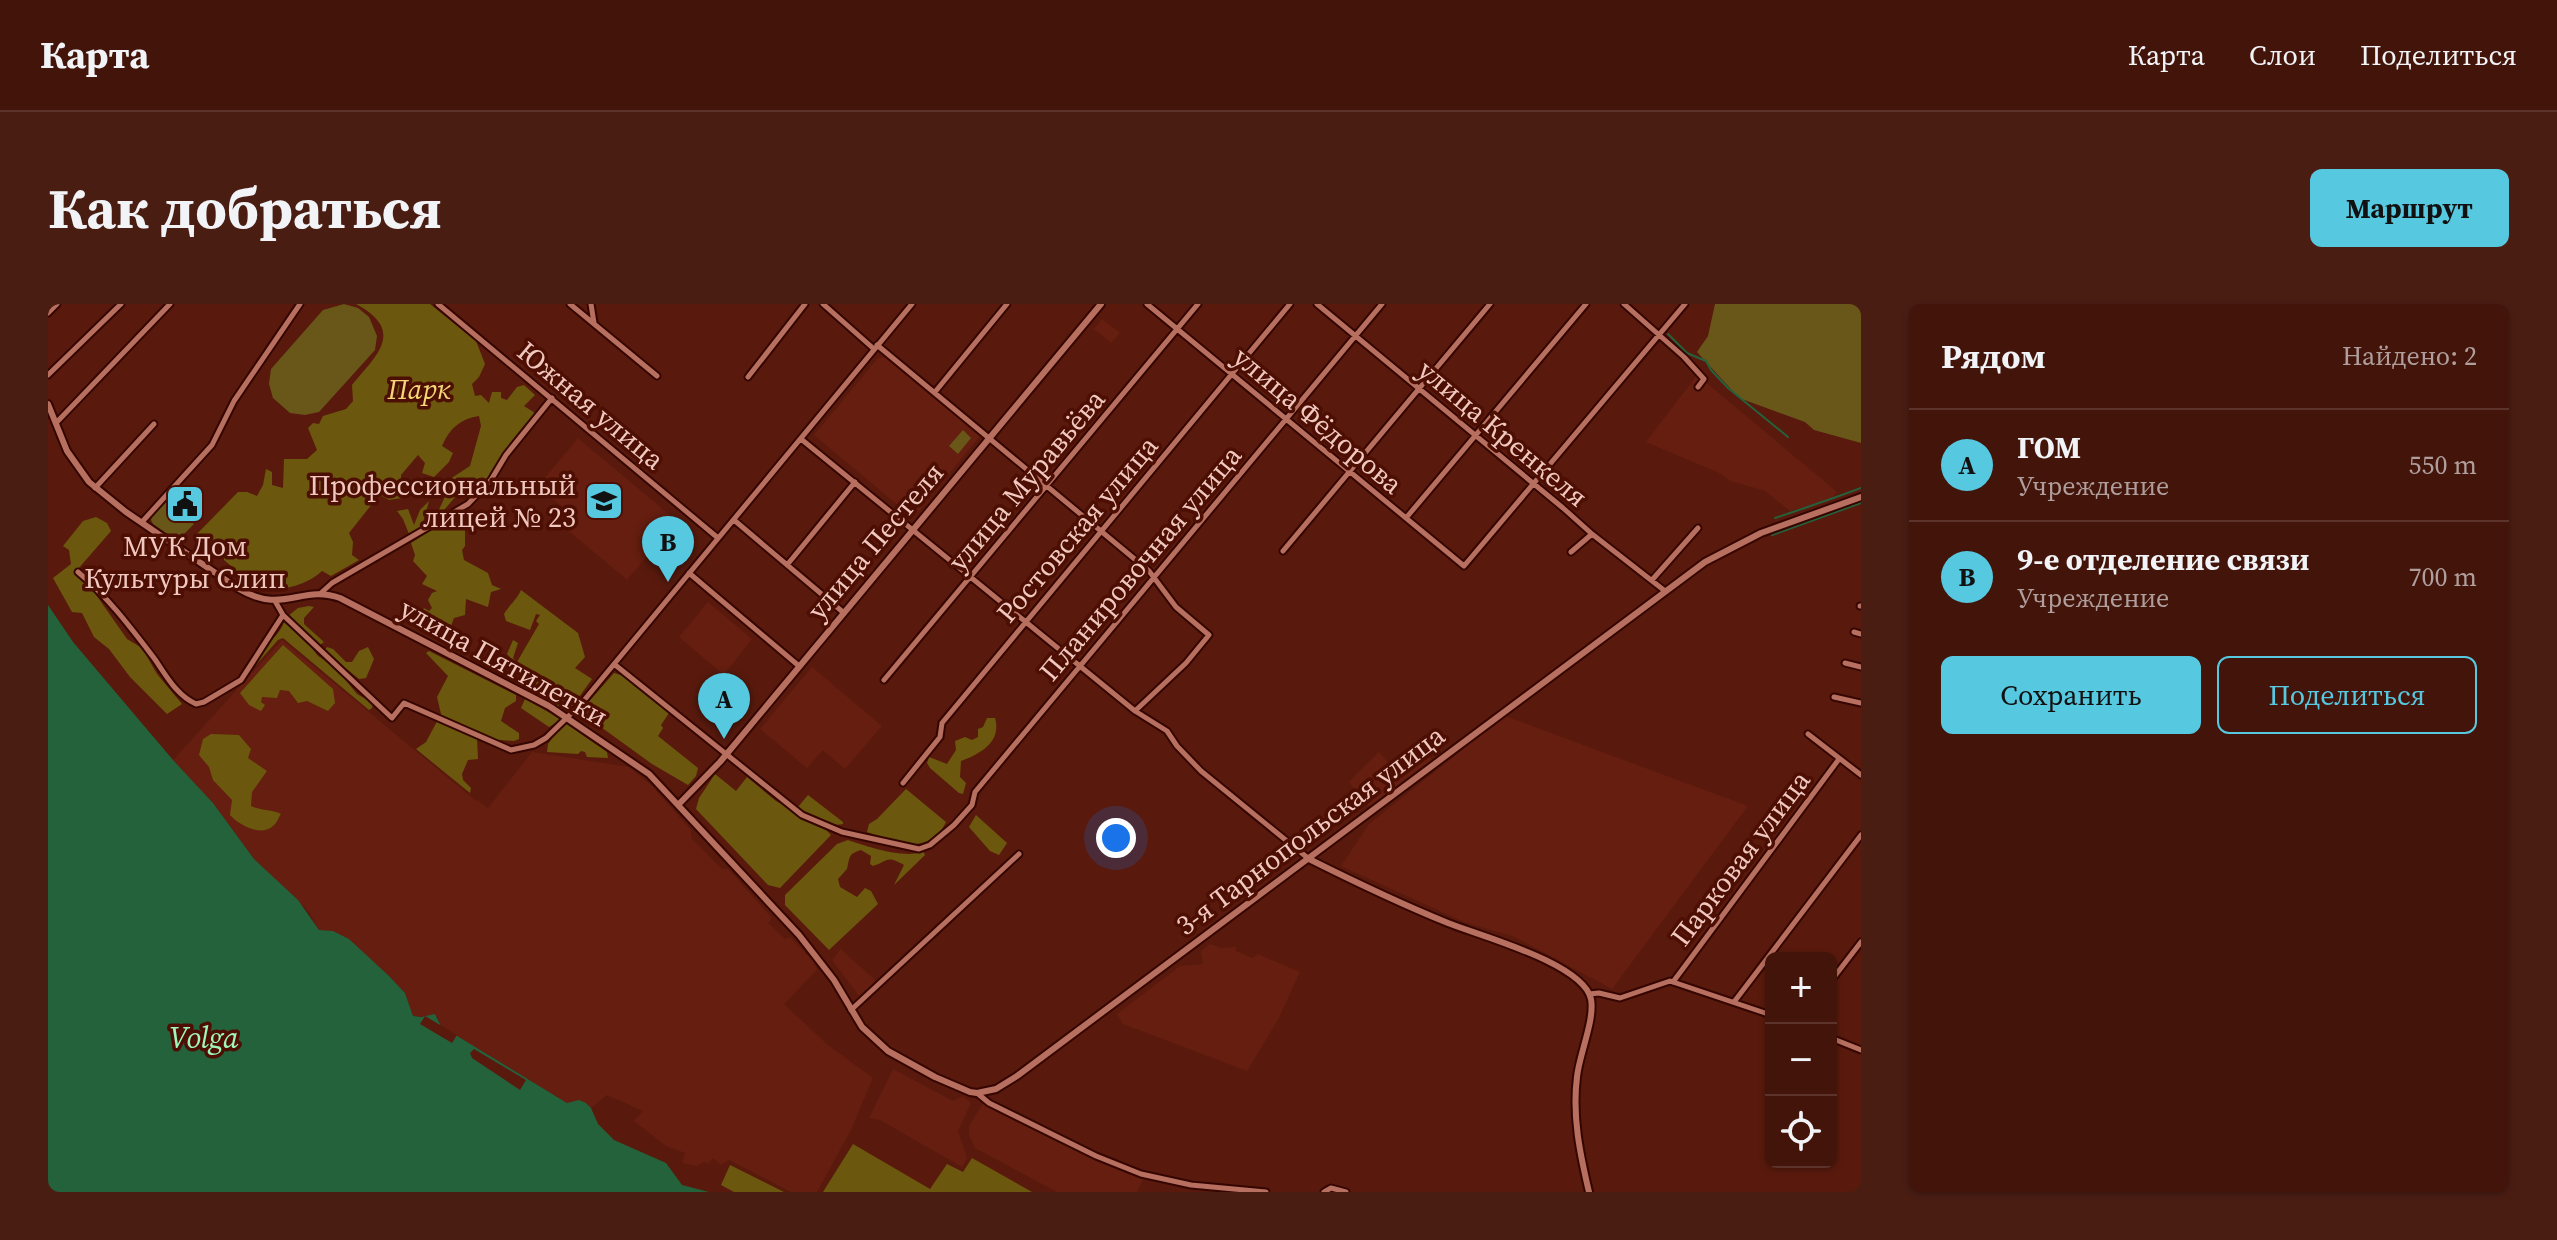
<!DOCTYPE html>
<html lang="ru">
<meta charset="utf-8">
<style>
body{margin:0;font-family:"Source Serif 4",serif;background:#4a1d13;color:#f1f3f6}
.controls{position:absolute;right:24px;bottom:24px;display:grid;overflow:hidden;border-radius:12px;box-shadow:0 2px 6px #0004}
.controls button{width:72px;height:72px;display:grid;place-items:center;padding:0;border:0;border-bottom:2px solid #5b332b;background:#43140a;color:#f1f3f6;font:40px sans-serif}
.you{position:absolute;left:1068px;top:534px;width:28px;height:28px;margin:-20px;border:6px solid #fff;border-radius:50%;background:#1a73e8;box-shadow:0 0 0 12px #1a73e833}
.badge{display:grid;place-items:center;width:52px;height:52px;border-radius:50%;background:#56c9e1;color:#111;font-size:26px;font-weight:700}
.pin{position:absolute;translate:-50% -66px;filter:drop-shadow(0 2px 4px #0008)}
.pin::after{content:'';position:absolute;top:42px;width:28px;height:24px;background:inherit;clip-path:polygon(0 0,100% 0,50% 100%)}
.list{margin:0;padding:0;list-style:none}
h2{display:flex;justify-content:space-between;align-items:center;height:104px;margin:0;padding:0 32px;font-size:34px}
h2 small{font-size:26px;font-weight:400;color:#af9e9c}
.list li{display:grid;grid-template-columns:52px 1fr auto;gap:24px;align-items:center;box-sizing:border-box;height:112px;padding:0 32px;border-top:2px solid #5b332b}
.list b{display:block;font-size:30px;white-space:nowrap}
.list p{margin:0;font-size:26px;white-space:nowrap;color:#af9e9c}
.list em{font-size:26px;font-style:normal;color:#af9e9c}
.actions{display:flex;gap:16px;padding:24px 32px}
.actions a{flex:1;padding:18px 0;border:2px solid #56c9e1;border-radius:12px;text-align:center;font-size:28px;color:#56c9e1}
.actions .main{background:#56c9e1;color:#111}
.icon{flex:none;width:44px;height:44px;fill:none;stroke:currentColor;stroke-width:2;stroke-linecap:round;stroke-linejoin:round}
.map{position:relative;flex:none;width:1813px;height:888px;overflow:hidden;border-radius:12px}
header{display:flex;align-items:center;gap:48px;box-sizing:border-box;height:112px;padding:0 40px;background:#43140a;border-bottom:2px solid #5b332b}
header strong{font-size:38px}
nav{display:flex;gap:44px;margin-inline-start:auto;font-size:28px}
.intro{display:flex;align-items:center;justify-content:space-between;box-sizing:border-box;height:192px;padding:0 48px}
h1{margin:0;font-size:56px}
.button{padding:20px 36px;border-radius:12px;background:#56c9e1;color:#111;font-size:28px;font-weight:700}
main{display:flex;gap:48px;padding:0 48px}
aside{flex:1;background:#43140a;border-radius:12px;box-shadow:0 2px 6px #0004}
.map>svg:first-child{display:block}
.built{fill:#651e0f}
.green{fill:#685718}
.forest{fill:#6b580e}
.water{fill:#24623c}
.pier{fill:#591a0d}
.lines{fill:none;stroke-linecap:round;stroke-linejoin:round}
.stream{stroke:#24623c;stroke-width:2}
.street-casing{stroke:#350601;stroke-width:9}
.secondary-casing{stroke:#350601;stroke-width:10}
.street{stroke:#b76f5f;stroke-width:5}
.secondary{stroke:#b76f5f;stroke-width:6}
.labels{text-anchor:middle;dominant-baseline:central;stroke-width:7;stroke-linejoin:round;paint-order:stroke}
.park-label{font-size:28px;font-style:italic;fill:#f2d677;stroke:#4d0e03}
.street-label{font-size:28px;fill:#f0c8bf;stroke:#4d0e03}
.poi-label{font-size:28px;fill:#f0c8bf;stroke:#4d0e03;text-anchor:end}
.water-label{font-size:30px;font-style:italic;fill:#a0f7bb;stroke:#4d0e03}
</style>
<header>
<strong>Карта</strong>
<nav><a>Карта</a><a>Слои</a><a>Поделиться</a></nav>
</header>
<div class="intro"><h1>Как добраться</h1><a class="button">Маршрут</a></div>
<main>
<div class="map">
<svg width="1813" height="888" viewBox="0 0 1813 888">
<rect width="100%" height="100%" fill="#591a0d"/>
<path class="built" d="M1054 15 1072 29 1063 39 1046 25Z
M836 53 932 132 865 214 766 131 830 54Z
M1649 71 1789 188 1783 195 1742 207 1717 187 1683 177 1669 168 1598 138Z
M530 134 629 217 579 276 516 223 525 212 490 182Z
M660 298 704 335 676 371 631 333Z
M234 336 428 497 429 496 440 504 484 448 581 463 604 482 643 526V534L674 565H680L724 614 720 619 737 635 742 633 766 658 769 666 736 700 780 741 825 774 803 826 769 888H743L681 856 673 861 665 854 660 860 656 858 649 862 634 859 637 849 618 842 586 817 595 807 559 791 543 804 532 796 519 799 393 722 389 712H365L357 689 340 671 301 635 285 627 271 626 261 608 206 555 165 499 125 456Z
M764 363 834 422 797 465 775 446 759 464 712 425Z
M1457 412 1700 502 1564 685 1467 633 1416 618 1293 562 1321 520Z
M1377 446 1384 457 1322 503 1301 478 1331 448 1350 469Z
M1162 640 1173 644 1188 643V647L1204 654 1210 650 1252 668 1231 714 1199 767 1075 720 1069 710 1132 662 1155 660 1153 647Z
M793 645 828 677 811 692 784 656Z
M845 765 905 797 915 792 923 799 910 827 919 854 914 863 832 816 821 814Z
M935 799 1096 874 1089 888H1009L927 844 921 831V822Z"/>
<path class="green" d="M296 0 310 4 321 13 329 32 327 46 271 108 257 111 242 109 225 94 221 80 223 65 275 6Z
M1667 0H1813V139L1766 126 1757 118 1691 94 1649 48 1660 32Z
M915 126 923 134 910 150 901 142Z
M119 194 146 220 129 237 105 220 103 216 105 209Z"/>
<path class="forest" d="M308 0H382L428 37 437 60 431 73 424 80 427 92 433 91 441 99 444 88H453V94L459 96 469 83 476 81 487 91 476 102 487 109 441 175 433 183 414 194 408 192 391 212 389 210 400 186 396 179 422 162 433 122 431 112C413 114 401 125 394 142L405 149 401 158 386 173 374 169 377 159 370 151 353 171 354 194 341 196 334 192 328 195 301 229 305 238 304 251 311 256 283 272 274 267C253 286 220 291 195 274 189 269 183 261 176 256V244L148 239 145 234 190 188H199L209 192 215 181 218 165 224 168V181L235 184 236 155H259L269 146 260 124 265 119 271 120 275 112 298 105 305 97 304 81C329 51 358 27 308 0Z
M381 197 374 222 361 230 355 215 349 207 360 205 366 221 372 206Z
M417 204V242L414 246 416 256 440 269 444 281 453 285 443 288 440 303 418 295 417 311 406 314 399 333 367 324V316L376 304 381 307 384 304 380 296 384 289 389 287 374 280 379 272 365 257 367 251 363 239Z
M48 213 59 219 63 227 30 265 79 335 94 344 109 370 134 400 119 410 82 373 61 345 46 333 34 309 24 308 5 274 23 260 21 246 15 242 35 217Z
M473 286 530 329 537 353 527 364 544 375 523 404 517 408 478 385C476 379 479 372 477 367 474 362 464 357 459 350L465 336 470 339 465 354 469 358 491 320 488 317 492 311 488 310 482 326 458 317 456 310C461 301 468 297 473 286Z
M261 302 266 303 256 314V320L276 338 272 341 240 312 250 304Z
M236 318 257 335 270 352 287 363 309 390 325 399 324 404 321 406 235 334 230 336 207 362C210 342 230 336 236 318Z
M235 341 285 385 287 399 280 407 259 397 250 399 241 387 232 386 229 394 214 393 213 398 217 401 213 407 201 401 192 389Z
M279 343 285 345 298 358H304L311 347 320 343 326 355 318 374 311 375 276 347Z
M381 347 468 391V397L457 404 453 417 471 429V435L466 437 429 434 430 455 420 456 414 470 415 476 423 484 422 489 368 445 378 438 393 410 389 393 400 372 378 349Z
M566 369 579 373 621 409 613 421 615 424 610 432 650 464 648 472 640 481 604 460 546 418 536 407 538 401Z
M477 395 511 414V417L501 423 473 404Z
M939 414H947C954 438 932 450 913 457L912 473 918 479 915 490 911 489 882 464 879 459 881 453 899 460 908 446 907 437 917 433 924 436 930 433V425L935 423Z
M516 418 559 448 560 454 539 453 537 448 533 447 530 450 499 448 500 440Z
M163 430 191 431 203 445 200 454 219 467 204 488 203 502C213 507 223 505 233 510 230 514 229 519 225 522 213 533 191 521 182 511L184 496 165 476 161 463 151 451 155 435Z
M667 470 688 487 699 473 728 497 775 523 783 531 732 584 720 581 648 505 651 494Z
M858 485 898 518C881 553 848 538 819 528L821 520 829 515Z
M760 491 795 518V520C780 524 763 511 750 503Z
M928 511 959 539 951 551 942 547 921 523Z
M800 536C817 542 859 556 875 547L877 551 846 581 856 561C838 551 841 557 825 562L822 560 823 552 813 546C800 550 802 553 799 565L790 575 792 583 809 593 817 584 823 587 830 600 781 646 737 601V591L789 540Z
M805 840 882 885 899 860 915 868 924 854 984 888H775Z
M682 861 736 888H686L673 881Z"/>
<path class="water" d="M0 301 25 338 125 456 165 499 206 555 250 596 271 626 285 627 301 635 340 671 357 689 365 712 373 713 387 710 393 722 519 799 531 796 538 799 543 804 550 820 566 836 618 859 634 881 661 888H0Z"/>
<path class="pier" d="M377 712 409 731 404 739 372 720Z
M426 745 478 776 472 786 424 754 422 749Z"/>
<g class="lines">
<path class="stream" d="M1620 30 1639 49 1658 57 1663 66 1680 84 1740 133
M1727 214C1757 204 1784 195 1813 184
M1724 231 1813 199"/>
<defs>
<path id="street" d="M390 0 670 234
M522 0 609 72
M543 0 546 19
M775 0 826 45
M1099 0 1416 262 1637 0
M1269 0 1515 204 1544 230 1617 287
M1576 0 1636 53 1656 75 1650 83
M0 9 9 0
M829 41 1101 267 1128 303 1161 331 1138 359 1087 407
M0 71 73 0
M700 73 757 0
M887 88 959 0
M8 119 122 0
M753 135 1087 407 1119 427 1129 442 1153 467 1261 555
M47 184 106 120
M1358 214 1538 0
M686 216 796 309
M94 218 164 141 186 97 252 0
M1235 247 1442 0
M1523 248 1544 230
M739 261 807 178
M30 268C59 292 83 324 106 354 118 371 128 391 148 400L156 398 193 376 235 311 227 297
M641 269 751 362
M1604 276 1650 224
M273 289 284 279 420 200 443 176 458 151 504 94
M1812 302H1813
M235 311 344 414 356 399 463 446 486 441 498 434 533 400 864 0
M1806 328 1813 330
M1797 359 1813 363
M566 360 754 511 794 528 871 545 882 541 906 521 924 501 927 488 1334 0
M836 376 1150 0
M1786 393 1813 399
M1760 430 1813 471
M855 479 892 433 894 419 1242 0
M1783 677 1813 638
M1625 678 1791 455
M1541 690 1551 689 1572 694 1622 677 1723 711
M1686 698 1813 531
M803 706 971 550
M1783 734 1813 746
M929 789 941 799 1048 852 1093 870 1143 881 1218 888
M1276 888 1283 884 1298 888"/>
<path id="secondary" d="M0 100 19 147 41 178 78 208 191 285C235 311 254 280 292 294L501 402 601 470 751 631 786 676 814 723 840 747 887 773 922 788 929 789 948 785 969 772 1657 258 1713 229 1813 193
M631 500 672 458 1053 0
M1261 555C1307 578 1353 600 1400 619 1432 632 1535 659 1543 695 1547 716 1531 751 1529 773 1524 812 1532 850 1541 888"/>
</defs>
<use href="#street" class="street-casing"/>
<use href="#secondary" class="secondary-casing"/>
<use href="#street" class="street"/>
<use href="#secondary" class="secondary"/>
</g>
<defs>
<symbol id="university-square" viewBox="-11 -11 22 22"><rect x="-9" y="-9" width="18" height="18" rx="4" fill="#56c9e1" stroke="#4d0e03"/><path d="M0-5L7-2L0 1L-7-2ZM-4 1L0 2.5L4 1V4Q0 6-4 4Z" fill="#111"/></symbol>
<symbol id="civic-square" viewBox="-11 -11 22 22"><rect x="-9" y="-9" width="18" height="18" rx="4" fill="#56c9e1" stroke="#4d0e03"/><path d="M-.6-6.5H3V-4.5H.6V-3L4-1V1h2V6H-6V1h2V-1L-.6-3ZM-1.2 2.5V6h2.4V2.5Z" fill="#111"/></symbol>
</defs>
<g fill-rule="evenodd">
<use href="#university-square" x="534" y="175" width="44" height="44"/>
<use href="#civic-square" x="115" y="178" width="44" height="44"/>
</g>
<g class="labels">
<g class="park-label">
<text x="371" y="85">Парк</text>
</g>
<g class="street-label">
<text transform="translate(543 101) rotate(40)">Южная улица</text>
<text transform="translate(1270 116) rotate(40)">улица Фёдорова</text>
<text transform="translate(1455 129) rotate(40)">улица Кренкеля</text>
<text transform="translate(978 176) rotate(-50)">улица Муравьёва</text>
<text transform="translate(1029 225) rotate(-50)">Ростовская улица</text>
<text transform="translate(827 237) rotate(-50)">улица Пестеля</text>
<text transform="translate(1092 259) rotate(-50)">Планировочная улица</text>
<text transform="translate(456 358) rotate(29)">улица Пятилетки</text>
<text transform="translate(1262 526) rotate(-37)">3-я Тарнопольская улица</text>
<text transform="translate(1692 554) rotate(-53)">Парковая улица</text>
</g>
<g class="poi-label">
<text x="528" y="181">Профессиональный<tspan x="528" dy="32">лицей № 23</tspan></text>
<text x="137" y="242" text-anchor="middle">МУК Дом<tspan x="137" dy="32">Культуры Слип</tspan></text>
</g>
<g class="water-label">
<text x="156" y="733">Volga</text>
</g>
</g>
</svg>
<div class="controls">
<button>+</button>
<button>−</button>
<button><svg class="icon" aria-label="locate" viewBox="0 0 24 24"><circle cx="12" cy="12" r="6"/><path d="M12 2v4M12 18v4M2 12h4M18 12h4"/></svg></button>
</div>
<div class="you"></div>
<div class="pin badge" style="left:676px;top:435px">A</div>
<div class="pin badge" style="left:620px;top:278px">B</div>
</div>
<aside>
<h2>Рядом<small>Найдено: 2</small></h2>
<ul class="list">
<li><span class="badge">A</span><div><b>ГОМ</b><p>Учреждение</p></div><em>550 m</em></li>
<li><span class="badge">B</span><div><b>9-е отделение связи</b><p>Учреждение</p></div><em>700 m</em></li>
</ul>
<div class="actions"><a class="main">Сохранить</a><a>Поделиться</a></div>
</aside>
</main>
